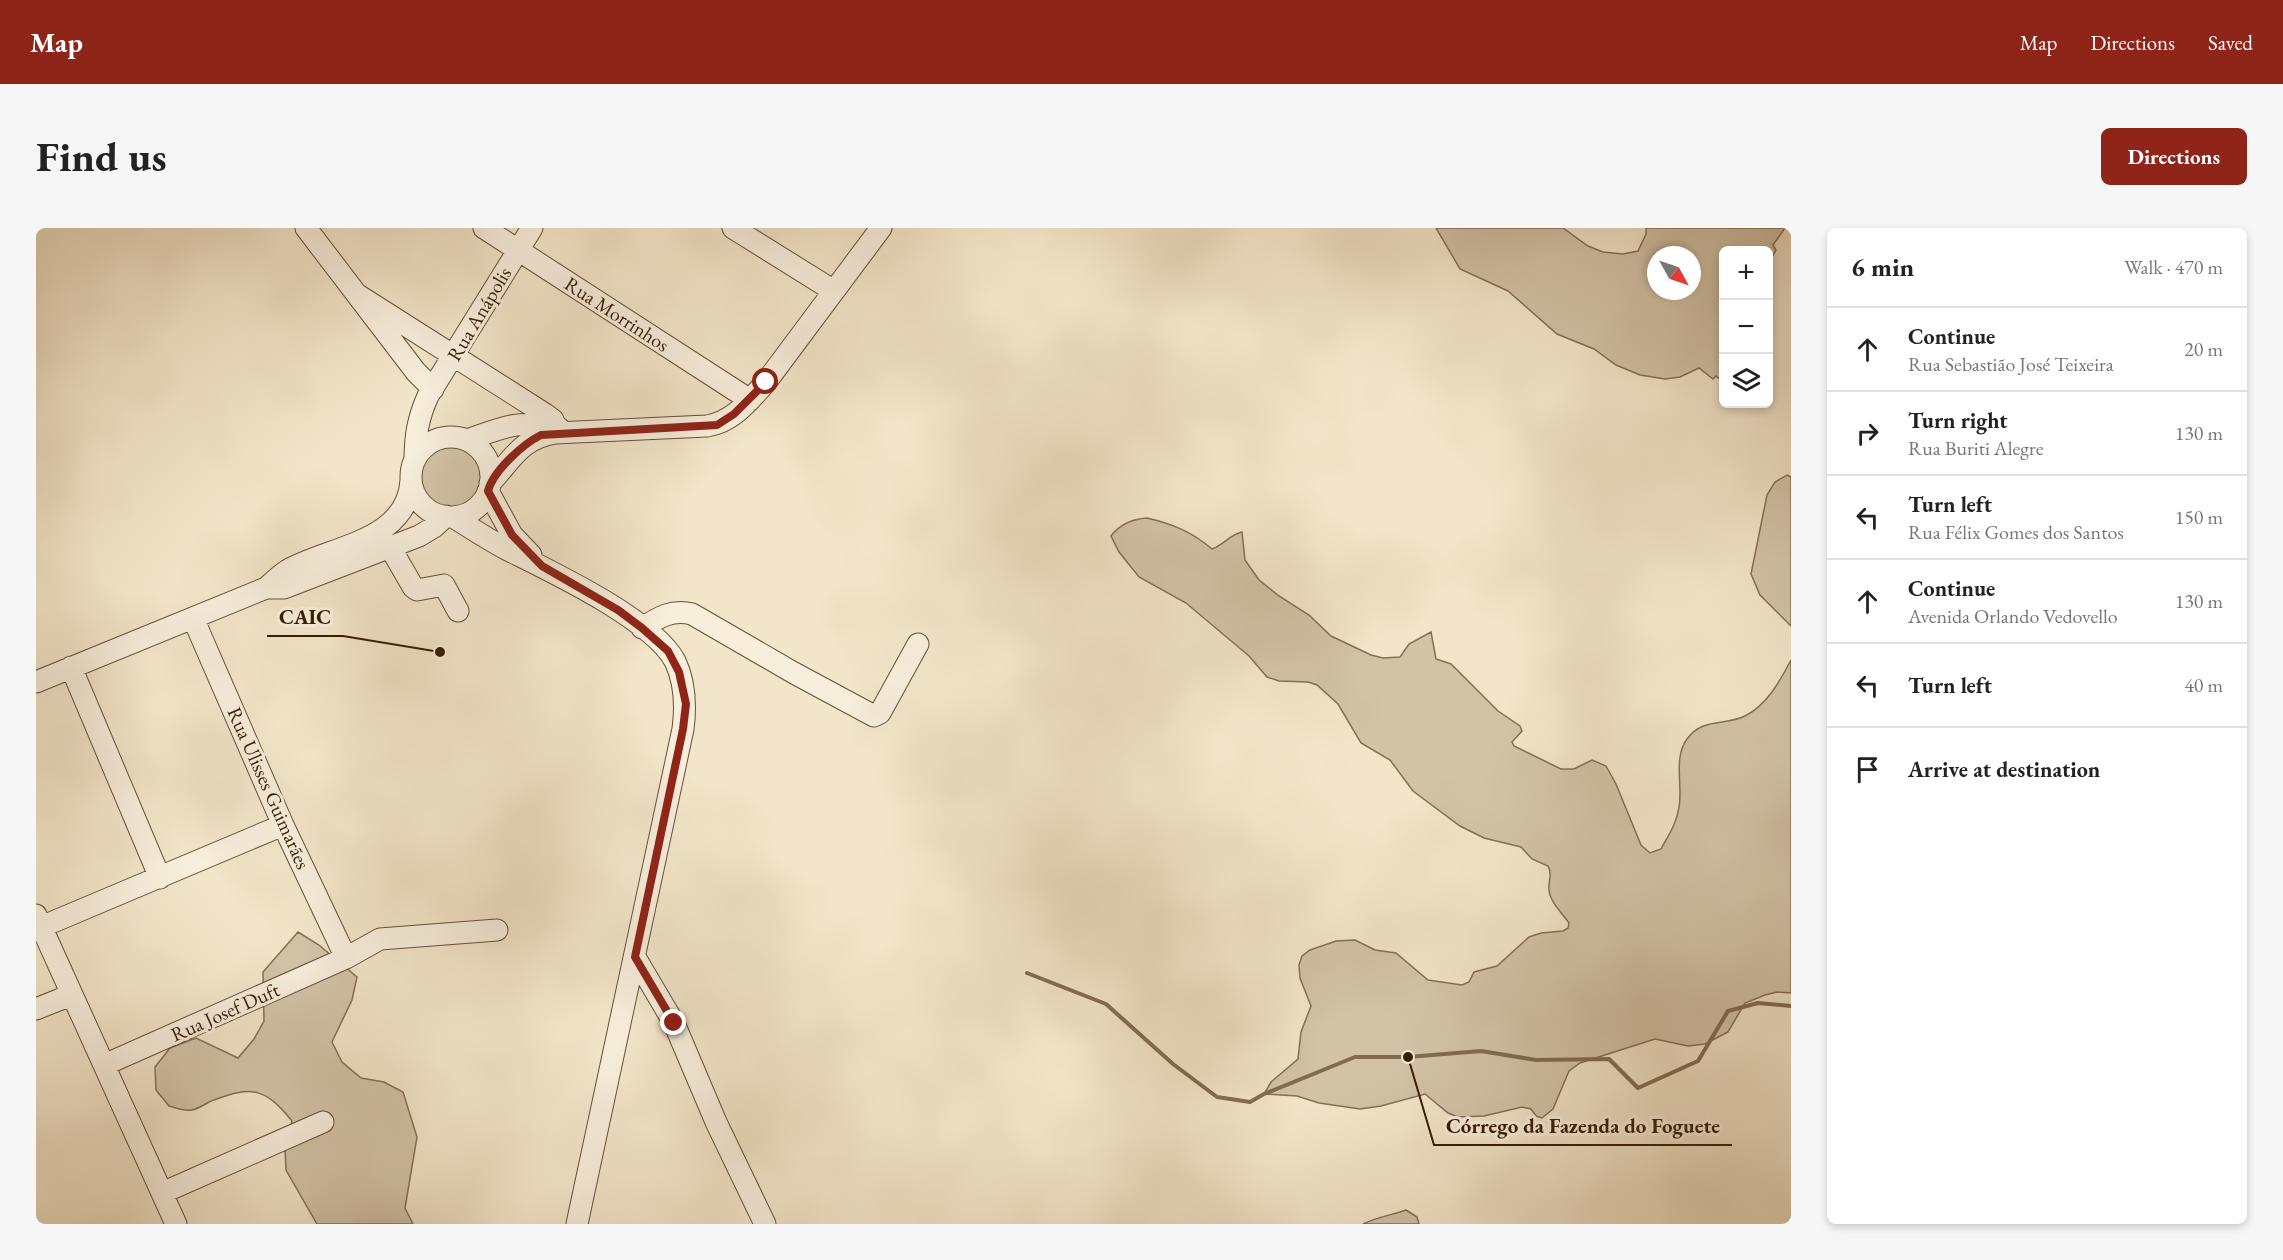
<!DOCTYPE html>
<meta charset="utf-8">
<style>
body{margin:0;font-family:"EB Garamond",serif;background:#f6f6f6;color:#222}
.controls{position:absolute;right:18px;top:18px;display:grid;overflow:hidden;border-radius:9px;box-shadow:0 3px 9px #0003}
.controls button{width:54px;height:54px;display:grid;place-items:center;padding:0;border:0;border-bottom:2px solid #e0e0e0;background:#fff;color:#222;font:30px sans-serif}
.compass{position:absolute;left:1611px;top:18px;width:54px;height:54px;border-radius:50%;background:#fff;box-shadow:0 3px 9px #0003;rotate:130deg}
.stop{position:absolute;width:18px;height:18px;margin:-14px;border:4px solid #8f2418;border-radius:50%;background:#fff}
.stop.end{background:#8f2418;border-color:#fff;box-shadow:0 2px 6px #0008}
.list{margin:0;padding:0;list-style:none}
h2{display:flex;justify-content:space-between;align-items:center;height:78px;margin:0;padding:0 24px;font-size:26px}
h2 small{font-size:20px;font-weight:400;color:#767676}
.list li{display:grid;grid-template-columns:39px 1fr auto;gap:18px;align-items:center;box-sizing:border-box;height:84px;padding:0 24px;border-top:2px solid #e0e0e0}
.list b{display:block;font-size:22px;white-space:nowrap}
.list p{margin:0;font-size:20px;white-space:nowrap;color:#767676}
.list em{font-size:20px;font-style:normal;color:#767676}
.icon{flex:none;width:33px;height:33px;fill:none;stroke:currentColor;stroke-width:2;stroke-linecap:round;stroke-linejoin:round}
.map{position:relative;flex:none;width:1755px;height:996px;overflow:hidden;border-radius:9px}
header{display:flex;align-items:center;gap:36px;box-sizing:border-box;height:84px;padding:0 30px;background:#8f2418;color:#fff}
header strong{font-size:28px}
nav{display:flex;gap:33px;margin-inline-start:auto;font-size:21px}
.intro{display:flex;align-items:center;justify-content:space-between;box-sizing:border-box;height:144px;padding:0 36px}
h1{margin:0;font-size:42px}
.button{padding:15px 27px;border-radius:9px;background:#8f2418;color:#fff;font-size:21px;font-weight:700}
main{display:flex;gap:36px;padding:0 36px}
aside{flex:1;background:#fff;border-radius:9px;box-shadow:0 3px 9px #0003}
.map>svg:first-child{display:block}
.green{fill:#d2c3a7;stroke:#847054;stroke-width:1.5;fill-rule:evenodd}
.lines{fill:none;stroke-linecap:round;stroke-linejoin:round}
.stream{stroke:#816c51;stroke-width:4}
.minor-casing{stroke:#664f34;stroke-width:23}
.minor{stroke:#f7eedc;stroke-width:21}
.route{stroke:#8f2418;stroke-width:8}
.labels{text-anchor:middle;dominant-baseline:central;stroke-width:6;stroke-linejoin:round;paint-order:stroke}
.street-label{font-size:20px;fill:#371d02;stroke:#f7eedc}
.leader{fill:none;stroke:#371d02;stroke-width:2}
.callout-dot{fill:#371d02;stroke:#f7eedc;stroke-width:2}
.callout-label{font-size:21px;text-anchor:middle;font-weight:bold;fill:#371d02;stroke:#f7eedc;stroke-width:6;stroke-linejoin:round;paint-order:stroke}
</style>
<header>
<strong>Map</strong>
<nav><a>Map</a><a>Directions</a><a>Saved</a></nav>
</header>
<div class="intro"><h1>Find us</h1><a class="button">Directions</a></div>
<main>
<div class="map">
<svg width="1755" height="996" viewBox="0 0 1755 996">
<rect width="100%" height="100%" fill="#f2e5c9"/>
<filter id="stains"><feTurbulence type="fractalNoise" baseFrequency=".00333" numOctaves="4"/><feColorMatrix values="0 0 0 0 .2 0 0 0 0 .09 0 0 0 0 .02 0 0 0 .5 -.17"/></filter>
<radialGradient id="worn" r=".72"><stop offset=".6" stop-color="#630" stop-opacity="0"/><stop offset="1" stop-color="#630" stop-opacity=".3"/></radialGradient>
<path class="green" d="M1400 0H1527L1552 18 1567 24 1587 26 1602 23 1610 6V0H1749L1737 17 1740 22 1733 34 1732 22H1688L1687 154 1680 148 1677 151 1663 140 1644 149 1629 151 1604 147 1580 137 1558 121 1521 106 1472 63 1424 41ZM1620 27H1656V63H1620Z
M381 249a34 34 0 1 1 68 0a34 34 0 1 1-68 0Z
M1751 247 1755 249V398L1724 367 1715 346 1731 267 1739 254Z
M1111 290C1137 296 1156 304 1176 321 1187 317 1195 306 1206 304L1209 332 1223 352 1243 368 1273 387 1295 408 1335 427 1347 430 1364 429 1373 416 1395 404 1400 431 1415 436 1462 483 1484 498 1486 503 1476 514 1478 518 1525 541H1538L1556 532 1570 538 1580 556 1605 617 1614 625 1625 621C1632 608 1641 595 1643 579 1647 558 1637 530 1651 511 1667 489 1689 498 1709 488 1731 477 1744 453 1755 432V765L1741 764 1729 767 1709 775 1692 804 1669 816 1652 818 1619 811 1544 835 1533 843 1517 881 1506 890 1500 888 1495 881 1486 879 1448 888 1422 889 1412 885 1389 866 1345 878 1324 881 1283 875 1261 868 1228 866 1235 854 1262 831 1265 804 1275 778 1264 750 1263 737 1266 728 1274 722 1300 713 1319 712 1339 722 1360 725 1392 752 1426 757 1433 754 1438 744 1461 738 1493 709 1505 705 1527 703 1532 700 1533 695C1526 685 1514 674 1513 662 1512 653 1517 646 1512 638L1496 631 1485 619 1448 610 1424 598 1377 563 1354 532 1325 515 1302 476 1281 457 1272 454 1243 453 1231 449 1213 428 1150 375 1103 349 1083 324 1075 308C1084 296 1096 291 1111 290Z
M262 704 283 717 321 749 316 772 296 814 306 834 325 850 348 854 367 864 381 909 369 980 377 996H281L250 942 249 919 256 893C230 861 217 857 178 872 171 874 163 881 156 882 150 883 139 880 133 878L120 862 119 839 134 820 160 810 202 830 218 811 228 793 227 744Z
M1370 982 1381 989 1383 996H1327C1341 989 1356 987 1370 982Z"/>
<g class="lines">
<path class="stream" d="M991 745 1070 776 1137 836 1181 869 1214 874 1228 866 1319 829H1372L1445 823 1500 832 1573 831 1602 860 1662 833 1692 783 1722 775 1755 778"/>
<defs>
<path id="minor" d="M270 0 380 144 397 161
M448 0 714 172
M697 0 798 63
M322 67 509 186 517 192 520 199 519 205
M375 249a40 40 0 1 1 80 0a40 40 0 1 1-80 0Z
M431 212C471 198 480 192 523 200
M379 232C379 208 382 190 392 168L496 0
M454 255C476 232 484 211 519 205L671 198C697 194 713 173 730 154L845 0
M452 263 476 307 495 327
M417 289C435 300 453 312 472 322 516 344 616 391 639 433 649 454 650 478 647 501L541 996
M354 319 377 359 381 362 408 357 422 383
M230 360H248L383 308 398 299 410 288
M157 390 247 597 310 730
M606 400C623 389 636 381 656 386L758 445 838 488 844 485 882 416
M35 439 124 650
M0 454 230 360C237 354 244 347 252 342 294 318 372 314 375 252
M0 687 140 996
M5 699 247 597
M599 729 638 795 680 894 729 996
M0 781 35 767
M68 837 310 730 344 711 461 702
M126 965 287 894"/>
</defs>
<use href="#minor" class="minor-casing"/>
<use href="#minor" class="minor"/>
</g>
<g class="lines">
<path class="route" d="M638 795 599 729 647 501 650 476 643 444 632 423 606 400 582 382 506 338 476 307 452 263C457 243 487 216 505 207L681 197 698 186 730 154"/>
</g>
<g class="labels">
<g class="street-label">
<text transform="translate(443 86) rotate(-59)">Rua Anápolis</text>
<text transform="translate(581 86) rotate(33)">Rua Morrinhos</text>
<text transform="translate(233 560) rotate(66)">Rua Ulisses Guimarães</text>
<text transform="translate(189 784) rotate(-24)">Rua Josef Duft</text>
</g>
</g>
<path class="leader" d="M404 424L307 408H231M1372 829L1398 917H1696"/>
<g class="callout-dot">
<circle cx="404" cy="424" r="6"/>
<circle cx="1372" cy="829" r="6"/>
</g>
<g class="callout-label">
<text x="269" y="396">CAIC</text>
<text x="1547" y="905">Córrego da Fazenda do Foguete</text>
</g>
<rect width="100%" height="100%" filter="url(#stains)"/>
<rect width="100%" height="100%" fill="url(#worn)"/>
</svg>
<div class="controls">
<button>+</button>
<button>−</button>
<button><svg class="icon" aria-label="layers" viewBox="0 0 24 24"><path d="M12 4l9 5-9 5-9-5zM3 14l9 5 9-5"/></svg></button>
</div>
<svg class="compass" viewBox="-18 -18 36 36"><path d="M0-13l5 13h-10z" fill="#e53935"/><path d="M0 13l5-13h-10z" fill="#767676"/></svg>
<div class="stop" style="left:730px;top:154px"></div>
<div class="stop end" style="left:638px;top:795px"></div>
</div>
<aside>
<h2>6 min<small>Walk · 470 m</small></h2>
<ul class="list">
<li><svg class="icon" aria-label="ahead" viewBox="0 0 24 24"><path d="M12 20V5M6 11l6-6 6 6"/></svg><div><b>Continue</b><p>Rua Sebastião José Teixeira</p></div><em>20 m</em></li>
<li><svg class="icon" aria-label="right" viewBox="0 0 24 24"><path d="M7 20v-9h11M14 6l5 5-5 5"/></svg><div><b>Turn right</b><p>Rua Buriti Alegre</p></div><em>130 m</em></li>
<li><svg class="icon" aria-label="left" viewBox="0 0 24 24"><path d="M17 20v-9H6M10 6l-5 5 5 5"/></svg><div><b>Turn left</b><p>Rua Félix Gomes dos Santos</p></div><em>150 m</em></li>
<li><svg class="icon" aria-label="ahead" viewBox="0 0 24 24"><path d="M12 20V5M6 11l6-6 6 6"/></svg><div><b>Continue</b><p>Avenida Orlando Vedovello</p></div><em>130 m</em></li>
<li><svg class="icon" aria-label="left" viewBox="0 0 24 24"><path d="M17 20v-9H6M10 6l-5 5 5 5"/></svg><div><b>Turn left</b></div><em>40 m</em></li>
<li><svg class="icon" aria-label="arrive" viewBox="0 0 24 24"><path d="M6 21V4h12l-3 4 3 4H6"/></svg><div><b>Arrive at destination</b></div></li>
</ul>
</aside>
</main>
